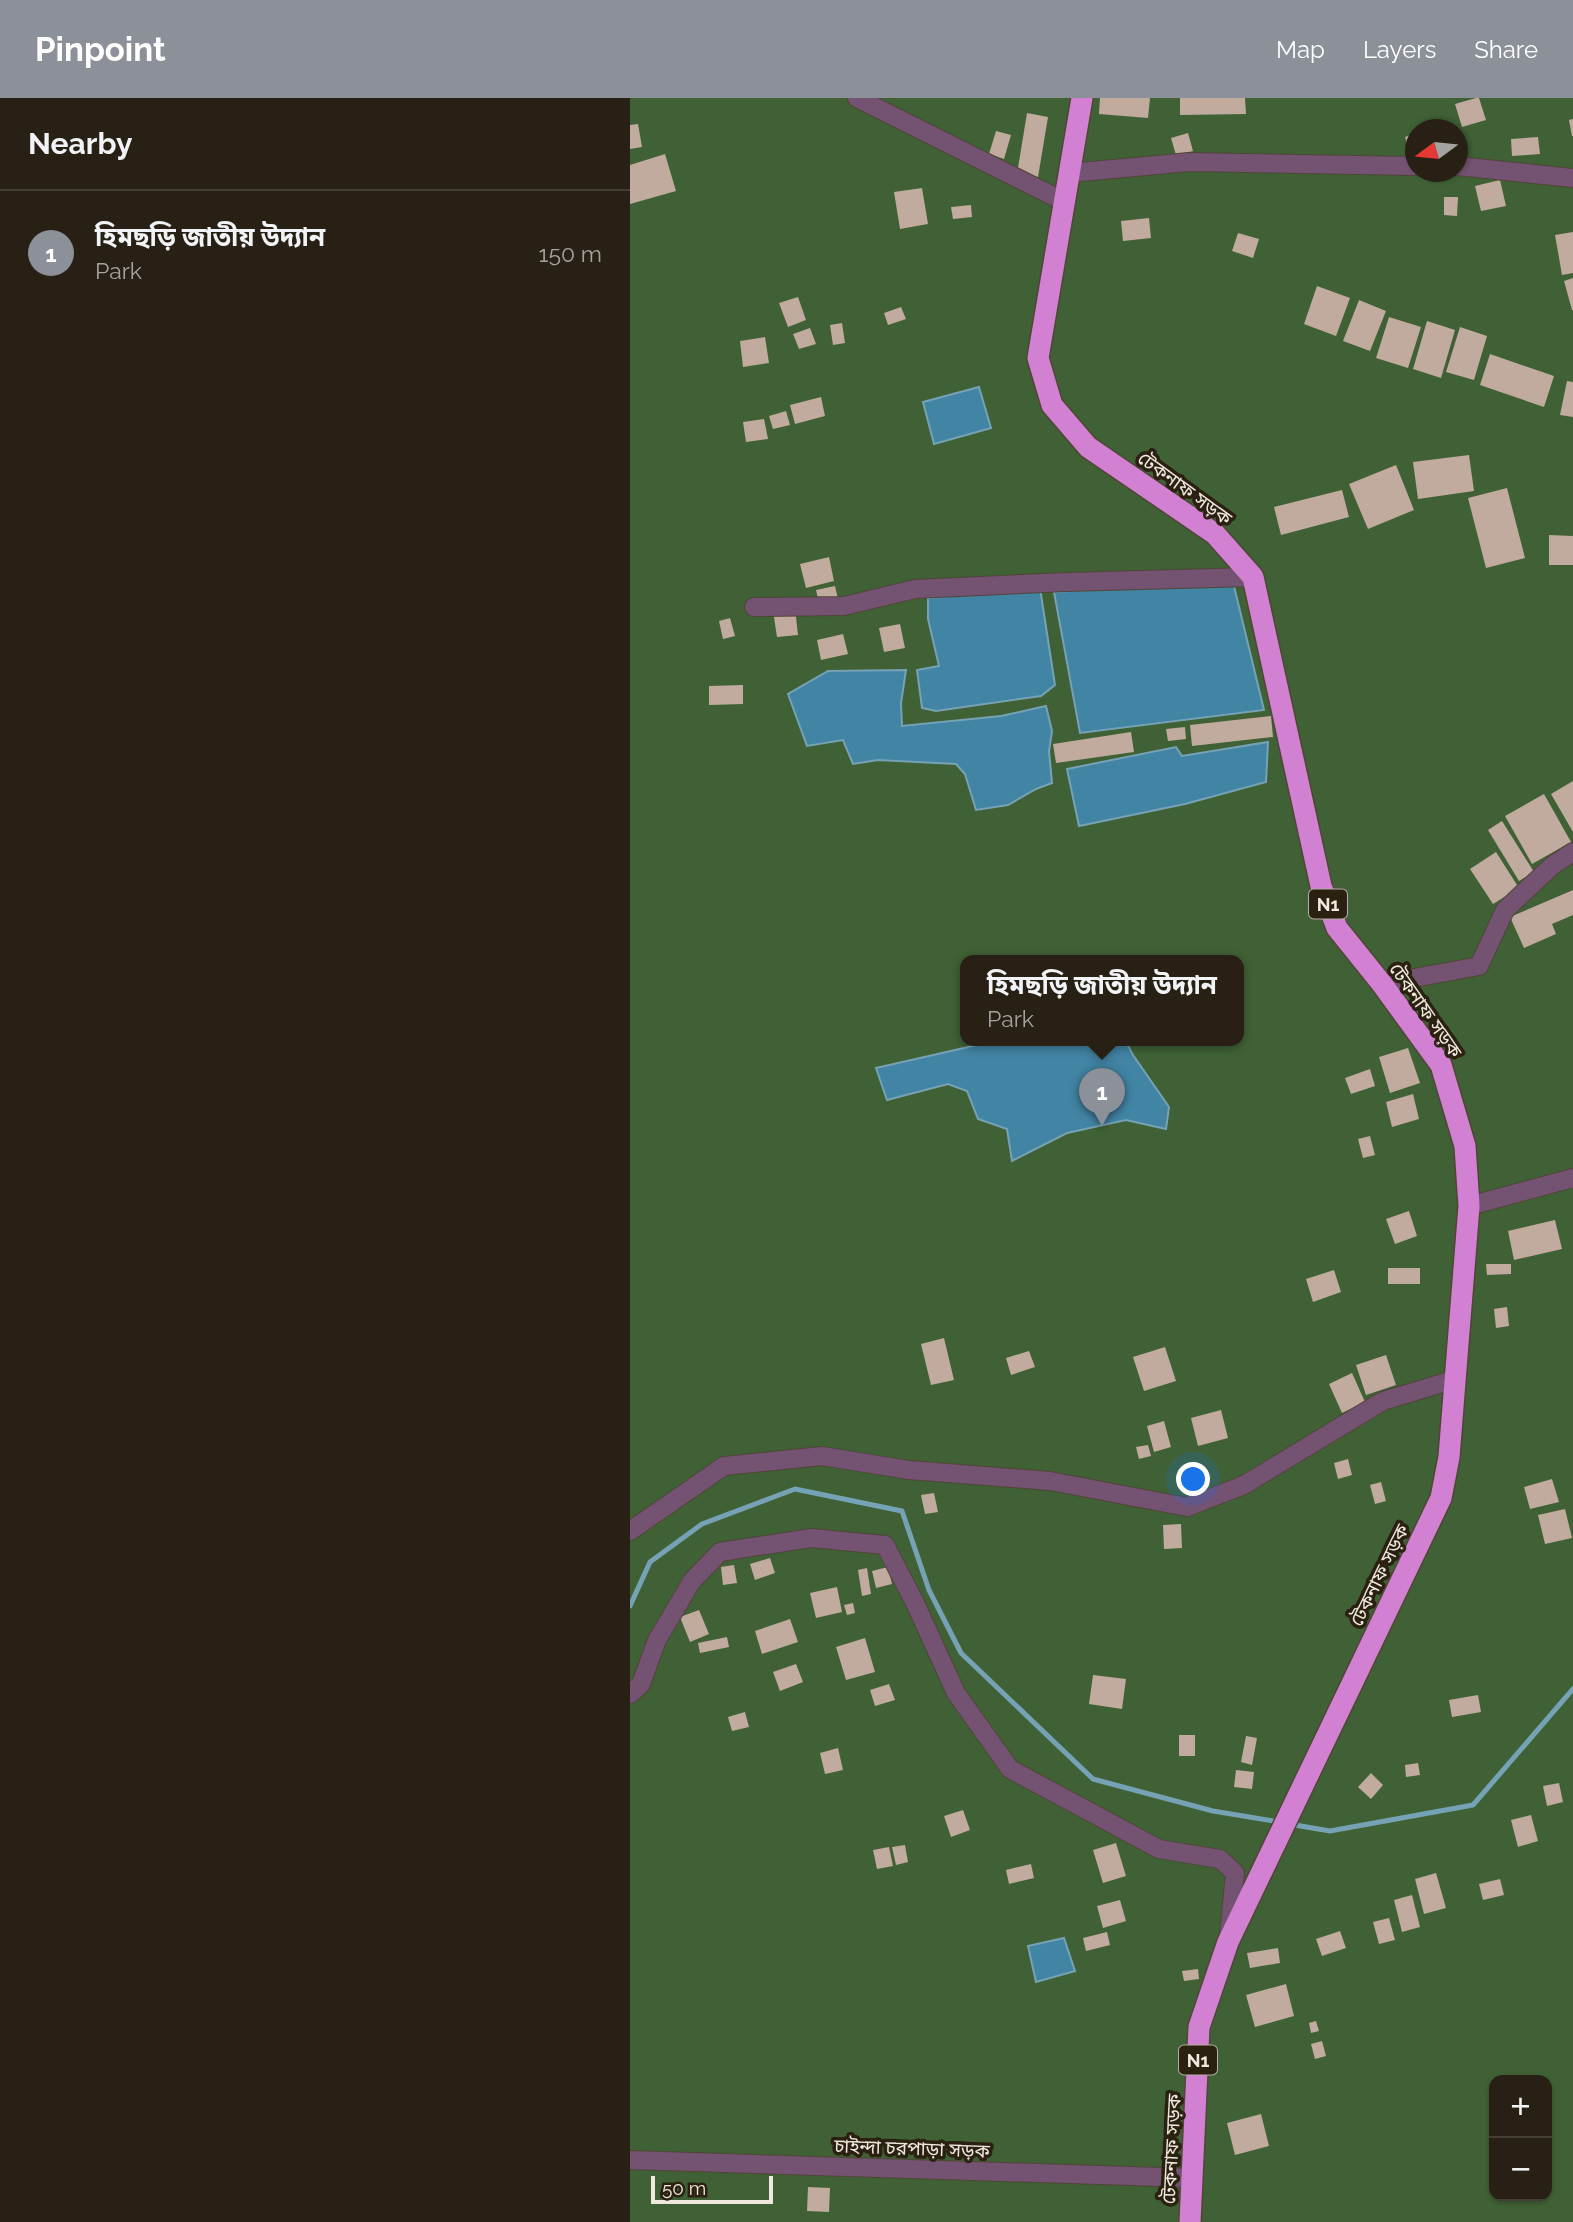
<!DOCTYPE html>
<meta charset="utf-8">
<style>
body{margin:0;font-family:Raleway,"Noto Sans Bengali",sans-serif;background:#342d22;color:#f1f3f6}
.controls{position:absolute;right:21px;bottom:21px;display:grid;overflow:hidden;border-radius:14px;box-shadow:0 2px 5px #0004}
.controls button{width:63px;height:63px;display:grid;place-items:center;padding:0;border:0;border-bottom:2px solid #443e34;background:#282014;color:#f1f3f6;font:35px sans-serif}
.compass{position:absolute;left:775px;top:21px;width:63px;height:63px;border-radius:50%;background:#282014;box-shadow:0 2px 5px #0004;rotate:255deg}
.scale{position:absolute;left:21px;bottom:18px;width:122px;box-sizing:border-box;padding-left:7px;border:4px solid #f0e9df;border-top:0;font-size:19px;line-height:24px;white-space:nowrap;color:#f0e9df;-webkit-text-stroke:5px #2b2111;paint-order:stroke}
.you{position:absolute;left:564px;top:1382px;width:24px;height:24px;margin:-18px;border:5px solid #fff;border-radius:50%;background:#1a73e8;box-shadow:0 0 0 10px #1a73e833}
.badge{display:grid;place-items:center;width:46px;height:46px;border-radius:50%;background:#8c9099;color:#fff;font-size:23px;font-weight:700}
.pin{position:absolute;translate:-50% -58px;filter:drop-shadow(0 2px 4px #0008)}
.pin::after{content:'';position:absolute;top:37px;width:24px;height:21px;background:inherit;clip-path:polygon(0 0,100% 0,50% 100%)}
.popup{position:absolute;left:330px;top:857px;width:284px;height:91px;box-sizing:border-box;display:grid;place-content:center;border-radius:14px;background:#282014;filter:drop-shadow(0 2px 5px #0005);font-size:23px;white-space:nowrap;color:#a5a3a0}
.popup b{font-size:26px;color:#f1f3f6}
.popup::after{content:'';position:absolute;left:50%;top:100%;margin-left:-14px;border:14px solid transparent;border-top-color:#282014}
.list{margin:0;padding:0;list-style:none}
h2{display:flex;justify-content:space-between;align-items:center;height:91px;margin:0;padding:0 28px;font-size:30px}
h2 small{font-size:23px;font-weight:400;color:#a5a3a0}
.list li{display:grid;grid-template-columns:46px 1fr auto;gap:21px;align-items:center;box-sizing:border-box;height:126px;padding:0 28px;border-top:2px solid #443e34}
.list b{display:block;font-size:26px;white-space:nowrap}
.list p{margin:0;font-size:23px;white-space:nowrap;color:#a5a3a0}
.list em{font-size:23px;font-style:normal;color:#a5a3a0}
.map{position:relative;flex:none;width:943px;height:2124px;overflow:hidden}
header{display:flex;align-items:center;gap:42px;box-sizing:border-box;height:98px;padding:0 35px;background:#8c9099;color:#fff}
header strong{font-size:33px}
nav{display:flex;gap:38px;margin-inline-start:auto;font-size:24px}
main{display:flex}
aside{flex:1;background:#282014}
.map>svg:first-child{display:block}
.green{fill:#406135;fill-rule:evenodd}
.water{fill:#4284a4;stroke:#76a2b6;stroke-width:2}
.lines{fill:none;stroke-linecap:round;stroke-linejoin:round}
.stream{stroke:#76a2b6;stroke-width:5}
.building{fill:#c1ab9e}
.street-casing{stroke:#504636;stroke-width:20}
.highway-casing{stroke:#504636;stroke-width:24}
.street{stroke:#735272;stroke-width:18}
.highway{stroke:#d281d2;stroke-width:21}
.labels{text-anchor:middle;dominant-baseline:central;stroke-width:7;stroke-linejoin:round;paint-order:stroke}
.shield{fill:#2b2111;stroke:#b5ada1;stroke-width:2}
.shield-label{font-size:18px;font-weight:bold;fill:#f0e9df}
.street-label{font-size:19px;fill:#f0e9df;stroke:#2b2111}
</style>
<header>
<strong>Pinpoint</strong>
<nav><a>Map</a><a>Layers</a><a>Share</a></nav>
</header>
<main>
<aside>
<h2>Nearby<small></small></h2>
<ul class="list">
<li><span class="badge">1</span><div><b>হিমছড়ি জাতীয় উদ্যান</b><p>Park</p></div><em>150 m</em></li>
</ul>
</aside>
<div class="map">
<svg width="943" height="2124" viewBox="0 0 943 2124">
<rect width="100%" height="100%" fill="#362b1a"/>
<path class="green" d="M0 0H943V2124H0ZM786 32H828V74H786ZM336 862H608V942H336ZM864 1982H917V2098H864Z"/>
<path class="water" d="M349 289 361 330 304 346 293 304Z
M603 484 634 612 450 635 424 494Z
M410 490 425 587 411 598 306 613 292 610 287 572 309 568 298 521V500Z
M276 572 271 605 272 628 371 618 416 608 422 633 419 653 422 685 406 691 378 707 346 712 335 676 326 666 248 662 223 666 213 642 177 648 158 596 198 573Z
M638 644 636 684 555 706 449 728 437 671 546 649 552 658Z
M369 942H495L503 957 539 1009 536 1031 496 1022 437 1035 382 1063 377 1031 348 1021 337 993 318 986 257 1002 246 970Z
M434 1840 445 1873 406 1884 398 1848Z"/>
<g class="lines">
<path class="stream" d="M0 1508 20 1464 72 1426 165 1391 272 1413 299 1492 331 1555 463 1681 583 1713 649 1724
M659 1726 700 1733 843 1707 943 1591"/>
</g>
<path class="building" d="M470 0H520L518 20 469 16Z
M550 0H615L616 16 550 17Z
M846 0H849L856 22 832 29 825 6Z
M397 15 418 19 408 79 387 76Z
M943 21V38H942L939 22Z
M8 26 12 49 0 51V27Z
M366 33 381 37 374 61 359 56Z
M558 35 563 53 546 57 541 40Z
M786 35V55L780 56 775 39Z
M908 39 910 56 882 58 881 41Z
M35 56 46 93 0 106V67Z
M870 82 876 108 851 113 845 88Z
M292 90 298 126 270 131 264 94Z
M814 99H828L827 118 814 117Z
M341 107 342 119 323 121 321 109Z
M519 120 521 140 493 143 491 123Z
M943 134V175L932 177 925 137Z
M608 135 629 141 623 160 602 153Z
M943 180V212H942L934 183Z
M687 188 720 200 706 238 674 226Z
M168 199 176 222 158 229 149 205Z
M729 202 756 213 740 253 713 243Z
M271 209 276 221 258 227 254 215Z
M759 219 791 229 778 270 746 260Z
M797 223 825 232 811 280 783 271Z
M212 225 215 245 203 247 200 227Z
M830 229 857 238 844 282 816 274Z
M180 230 186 246 169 251 163 236Z
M135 239 139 265 113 269 110 243Z
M860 256 924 278 914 309 850 287Z
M937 283 943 284V319L930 317Z
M191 299 195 318 165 326 160 307Z
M156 313 160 327 143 331 139 318Z
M134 321 138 341 116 344 113 324Z
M839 357 844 393 788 401 783 364Z
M766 367 784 412 738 431 719 386Z
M877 390 895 460 856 470 838 400Z
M712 392 719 419 651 437 644 409Z
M919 437 943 438V467H919Z
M199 459 204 483 176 490 170 466Z
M205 488 208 501 189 505 186 492Z
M165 510 168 537 147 539 143 513Z
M100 520 105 538 93 541 89 523Z
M270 526 275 550 254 554 249 530Z
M213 536 218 556 191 562 187 542Z
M113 587V606L79 607V588Z
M641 618 643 639 562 648 560 627Z
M555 629 556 641 538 643 536 631Z
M501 634 504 654 426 665 423 646Z
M943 683V734L921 696Z
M914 696 941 744 902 766 875 718Z
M872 723 904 774 889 783 858 732Z
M866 754 889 790 863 806 840 771Z
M943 792V817L922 826 926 836 894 850 880 819Z
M778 950 790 985 760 995 749 959Z
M740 971 745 988 721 996 715 980Z
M783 996 789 1021 762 1029 756 1004Z
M740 1038 745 1057 733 1060 728 1041Z
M779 1113 787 1138 765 1146 756 1121Z
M925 1122 932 1151 884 1162 878 1133Z
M856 1166H881V1176L857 1177Z
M758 1170H790V1186H758Z
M704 1172 711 1194 683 1204 676 1181Z
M877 1209 879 1228 866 1230 864 1211Z
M314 1240 324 1282 301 1287 291 1246Z
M535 1249 546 1283 514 1293 503 1259Z
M399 1253 405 1269 381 1277 376 1260Z
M756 1257 766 1287 736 1297 726 1267Z
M722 1275 735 1304 712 1315 699 1286Z
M591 1312 598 1340 568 1348 561 1320Z
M534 1323 541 1349 524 1354 517 1328Z
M518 1347 521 1358 509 1361 506 1349Z
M718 1361 722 1377 708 1381 704 1365Z
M922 1381 929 1404 900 1411 894 1389Z
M751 1384 756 1403 745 1406 740 1387Z
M304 1395 308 1414 295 1416 291 1397Z
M935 1411 942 1440 915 1446 908 1417Z
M551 1426 552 1450 534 1451 533 1427Z
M140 1460 145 1475 125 1482 120 1466Z
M104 1467 107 1485 93 1487 91 1469Z
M258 1469 262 1486 246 1490 242 1473Z
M237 1470 241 1496 232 1498 228 1472Z
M207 1489 212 1514 186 1520 180 1495Z
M223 1505 225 1515 217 1517 214 1507Z
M69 1512 79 1536 60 1544 50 1519Z
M160 1521 168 1544 132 1556 125 1533Z
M97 1539 99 1549 70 1555 68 1545Z
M235 1540 245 1574 216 1582 206 1549Z
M166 1566 173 1584 150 1593 143 1574Z
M463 1577 496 1581 492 1611 459 1606Z
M259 1586 265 1602 245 1608 240 1592Z
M848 1597 851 1614 822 1619 819 1602Z
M115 1614 119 1629 102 1633 98 1619Z
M549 1637H565V1658H549Z
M616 1638 627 1640 622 1667 611 1664Z
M208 1650 213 1672 195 1676 190 1655Z
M788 1665 790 1677 776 1679 775 1667Z
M606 1672 624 1674 622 1691 604 1689Z
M741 1675 753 1687 741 1701 728 1689Z
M929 1685 933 1704 917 1708 913 1688Z
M333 1712 340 1732 321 1739 314 1718Z
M901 1717 908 1743 888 1749 881 1722Z
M486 1745 496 1778 473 1785 463 1752Z
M275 1747 278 1764 266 1767 262 1749Z
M259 1749 263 1768 247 1771 243 1752Z
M401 1766 404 1780 379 1786 376 1772Z
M806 1775 816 1810 794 1816 785 1781Z
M870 1781 874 1797 853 1802 849 1786Z
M782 1797 790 1829 772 1834 764 1802Z
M490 1802 496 1823 473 1830 467 1808Z
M759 1820 765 1842 749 1846 743 1824Z
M710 1833 716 1850 692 1858 686 1841Z
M477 1834 480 1847 456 1853 453 1840Z
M648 1850 650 1865 620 1870 617 1855Z
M568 1871 569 1881 554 1883 552 1873Z
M656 1886 664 1918 625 1929 616 1897Z
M686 1923 689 1933 681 1935 679 1925Z
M692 1943 696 1958 685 1961 681 1946Z
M631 2016 639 2048 605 2057 597 2025Z
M178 2089 200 2090 199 2114 177 2113Z"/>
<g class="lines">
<defs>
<path id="street" d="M227 0 435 104
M828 68 943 80
M440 75 559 64 786 68
M124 509 214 508 285 491 436 484 623 479
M752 886 849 868 875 812 923 767 943 754
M839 1108 943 1080
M0 1433 94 1368 192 1358 279 1372 420 1383 557 1409 614 1387 753 1303 826 1281
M0 1596 11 1586 27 1542 62 1483 90 1454 181 1440 255 1447 285 1505 326 1595 380 1671 529 1751 590 1761 605 1775 599 1837
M0 2062 562 2080"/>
<path id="highway" d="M452 0 408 260 422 307 458 349 585 436 623 479 691 788 707 830 752 886 811 967 835 1048 839 1108 819 1359 811 1400 598 1844 569 1929 560 2124"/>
</defs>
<use href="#street" class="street-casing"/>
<use href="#highway" class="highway-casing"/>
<use href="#street" class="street"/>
<use href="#highway" class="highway"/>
</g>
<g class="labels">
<g class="shield">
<rect x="679" y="791.5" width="38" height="29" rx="5"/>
<rect x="549" y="1947.5" width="38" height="29" rx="5"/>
</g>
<g class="shield-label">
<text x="698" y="806">N1</text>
<text x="568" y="1962">N1</text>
</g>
<g class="street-label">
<text transform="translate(555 390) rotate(36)">টেকনাফ সড়ক</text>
<text transform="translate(796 912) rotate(55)">টেকনাফ সড়ক</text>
<text transform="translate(749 1477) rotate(-64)">টেকনাফ সড়ক</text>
<text transform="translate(282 2050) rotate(2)">চাইন্দা চরপাড়া সড়ক</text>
<text transform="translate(541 2051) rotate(-87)">টেকনাফ সড়ক</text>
</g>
</g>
</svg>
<div class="controls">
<button>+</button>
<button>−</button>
</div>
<svg class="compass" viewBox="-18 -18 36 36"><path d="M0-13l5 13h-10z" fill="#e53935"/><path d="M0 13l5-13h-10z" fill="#a5a3a0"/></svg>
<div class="scale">50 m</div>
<div class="you"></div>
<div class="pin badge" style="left:472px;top:1028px">1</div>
<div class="popup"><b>হিমছড়ি জাতীয় উদ্যান</b>Park</div>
</div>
</main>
